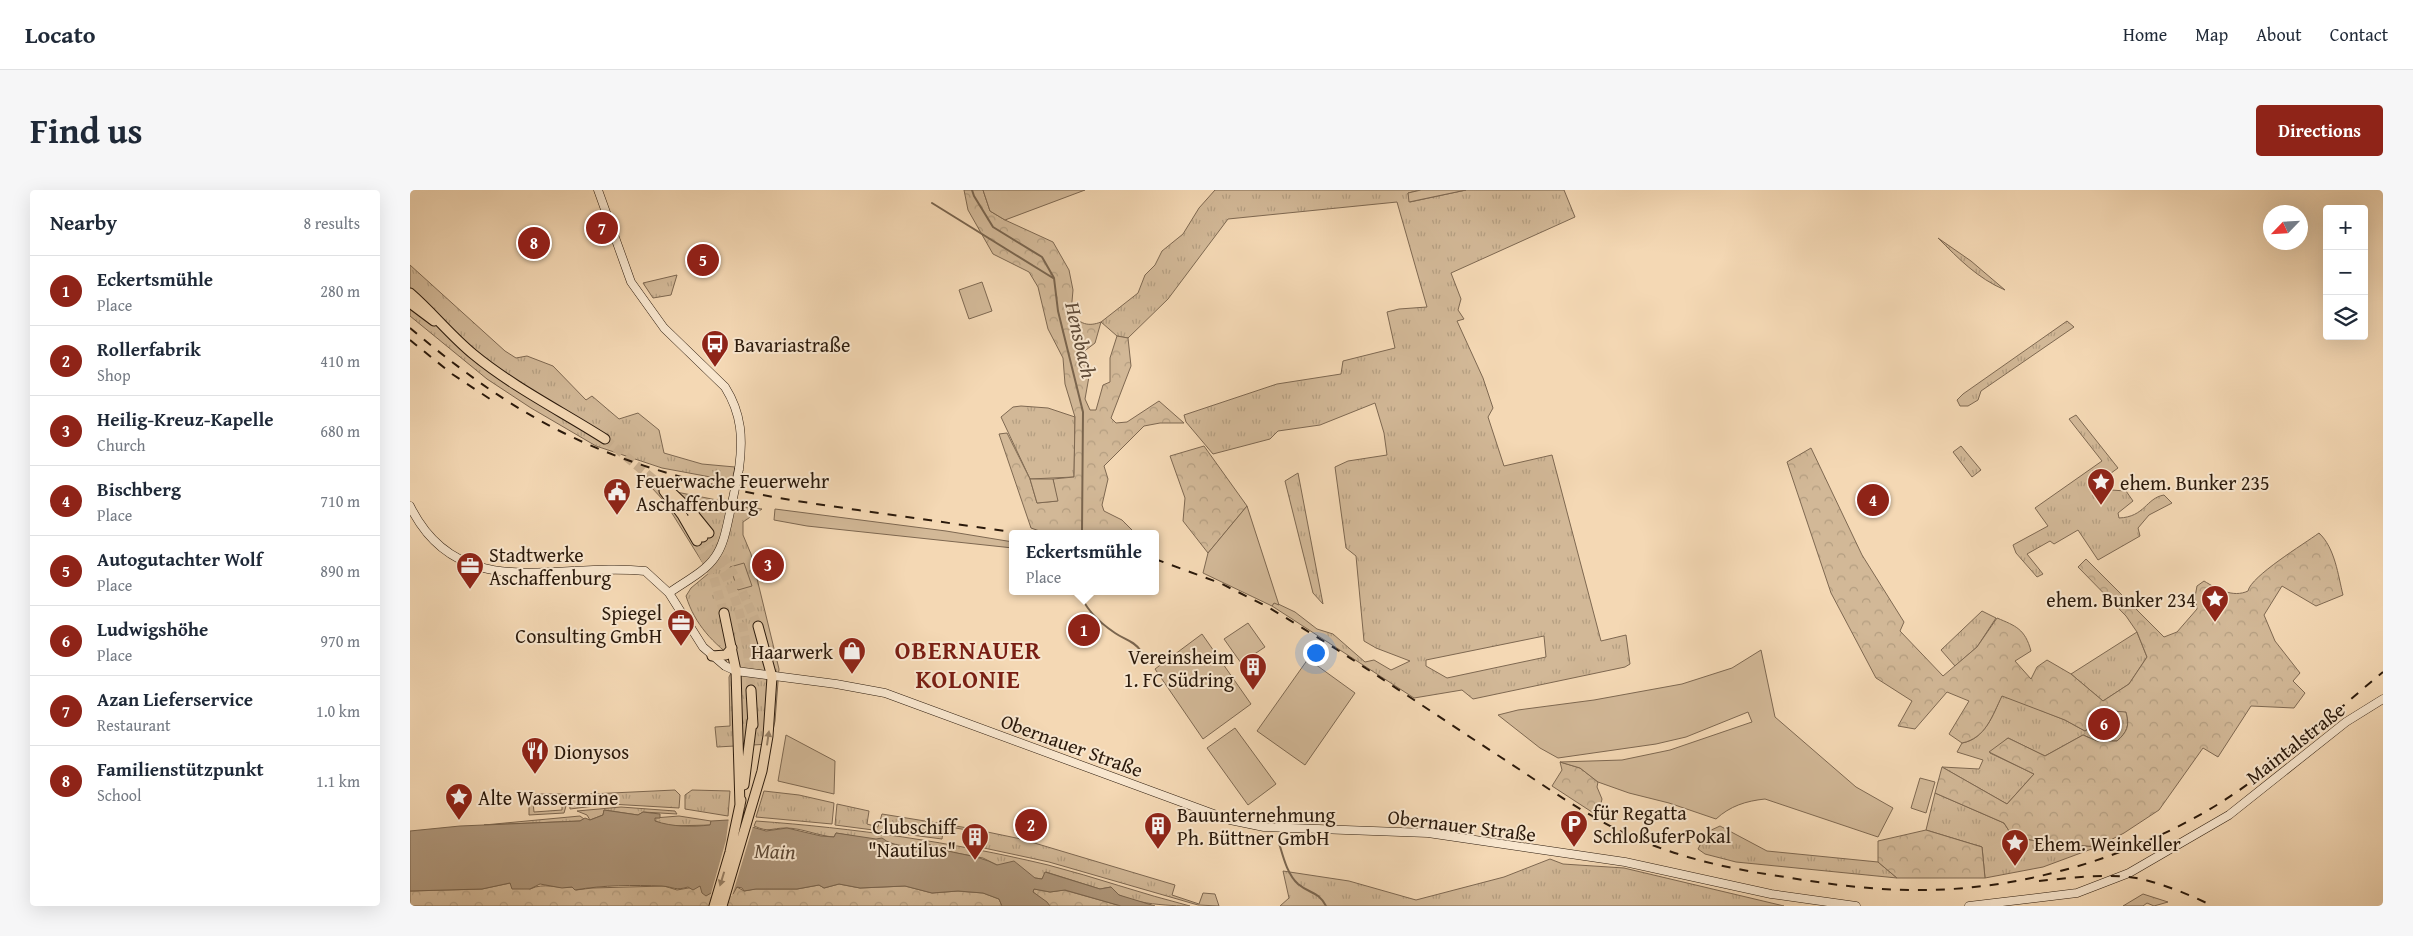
<!DOCTYPE html>
<meta charset="utf-8">
<style>
body{margin:0;font-family:"Gentium Book Plus",serif;background:#f6f6f7;color:#1f2937}
.controls{position:absolute;right:15px;top:15px;display:grid;overflow:hidden;border-radius:5px;box-shadow:0 5px 20px #0002}
.controls button{width:45px;height:45px;display:grid;place-items:center;padding:0;border:0;border-bottom:1px solid #e0e1e3;background:#fff;color:#1f2937;font:25px sans-serif}
.compass{position:absolute;left:1853px;top:15px;width:45px;height:45px;border-radius:50%;background:#fff;box-shadow:0 5px 20px #0002;rotate:245deg}
.you{position:absolute;left:905px;top:462px;width:18px;height:18px;margin:-12px;border:4px solid #fff;border-radius:50%;background:#1a73e8;box-shadow:0 0 0 8px #1a73e833}
.badge{display:grid;place-items:center;width:32px;height:32px;border-radius:50%;background:#8f2418;color:#fff;font-size:16px;font-weight:700}
.pin{position:absolute;translate:-50% -50%;border:2px solid #fff;box-shadow:0 1px 5px #0006}
.popup{position:absolute;left:599px;top:340px;width:150px;height:65px;box-sizing:border-box;display:grid;place-content:center;border-radius:5px;background:#fff;filter:drop-shadow(0 1px 4px #0005);font-size:16px;white-space:nowrap;color:#747a83}
.popup b{font-size:19px;color:#1f2937}
.popup::after{content:'';position:absolute;left:50%;top:100%;margin-left:-10px;border:10px solid transparent;border-top-color:#fff}
.list{margin:0;padding:0;list-style:none}
h2{display:flex;justify-content:space-between;align-items:center;height:65px;margin:0;padding:0 20px;font-size:21px}
h2 small{font-size:16px;font-weight:400;color:#747a83}
.list li{display:grid;grid-template-columns:32px 1fr auto;gap:15px;align-items:center;box-sizing:border-box;height:70px;padding:0 20px;border-top:1px solid #e0e1e3}
.list b{display:block;font-size:19px;white-space:nowrap}
.list p{margin:0;font-size:16px;white-space:nowrap;color:#747a83}
.list em{font-size:16px;font-style:normal;color:#747a83}
.icon{flex:none;width:28px;height:28px;fill:none;stroke:currentColor;stroke-width:2;stroke-linecap:round;stroke-linejoin:round}
.map{position:relative;flex:none;width:1973px;height:716px;overflow:hidden;border-radius:5px}
header{display:flex;align-items:center;gap:30px;box-sizing:border-box;height:70px;padding:0 25px;background:#fff;border-bottom:1px solid #e0e1e3}
header strong{font-size:24px}
nav{display:flex;gap:28px;margin-inline-start:auto;font-size:18px}
.intro{display:flex;align-items:center;justify-content:space-between;box-sizing:border-box;height:120px;padding:0 30px}
h1{margin:0;font-size:35px}
.button{padding:12px 22px;border-radius:5px;background:#8f2418;color:#fff;font-size:18px;font-weight:700}
main{display:flex;gap:30px;padding:0 30px}
aside{flex:1;background:#fff;border-radius:5px;box-shadow:0 5px 20px #0002}
.map>svg:first-child{display:block}
.grass{fill:url(#grass-tufts);stroke:#7e6851;fill-rule:evenodd}
.forest{fill:url(#forest-crowns);stroke:#7e6851}
.garden{fill:#d2b897;stroke:#7e6851}
.water{fill:#af977b;stroke:#7a654e}
.pier{fill:#f4d8b4}
.lines{fill:none;stroke-linecap:round;stroke-linejoin:round}
.stream{stroke:#7a654e;stroke-width:2}
.highway-tunnel{stroke:#ccb292;stroke-width:9;stroke-dasharray:9 4.5;stroke-linecap:butt}
.secondary-casing{stroke:#2a190b;stroke-width:9}
.highway-casing{stroke:#2a190b;stroke-width:11}
.secondary{stroke:#f8e6ce;stroke-width:8}
.highway{stroke:#f4d8b4;stroke-width:9}
.rail{stroke:#2a190b;stroke-width:2;stroke-dasharray:9 9;stroke-linecap:butt}
.secondary-bridge-casing{stroke:#2a190b;stroke-width:9;stroke-linecap:butt}
.secondary-bridge{stroke:#f8e6ce;stroke-width:8}
.oneway{fill:#998268}
.labels{text-anchor:middle;dominant-baseline:central;stroke-width:4;stroke-linejoin:round;paint-order:stroke}
.poi-label{font-size:20px;fill:#2a190b;stroke:#f8e6ce;text-anchor:start}
.street-label{font-size:20px;fill:#2a190b;stroke:#f8e6ce}
.water-label{font-size:21px;font-style:italic;fill:#5f4b38;stroke:#f8e6ce}
.district-label{font-size:25px;font-weight:bold;letter-spacing:1px;fill:#7a1f14;stroke:#f8e6ce}
</style>
<header>
<strong>Locato</strong>
<nav><a>Home</a><a>Map</a><a>About</a><a>Contact</a></nav>
</header>
<div class="intro"><h1>Find us</h1><a class="button">Directions</a></div>
<main>
<aside>
<h2>Nearby<small>8 results</small></h2>
<ul class="list">
<li><span class="badge">1</span><div><b>Eckertsmühle</b><p>Place</p></div><em>280 m</em></li>
<li><span class="badge">2</span><div><b>Rollerfabrik</b><p>Shop</p></div><em>410 m</em></li>
<li><span class="badge">3</span><div><b>Heilig-Kreuz-Kapelle</b><p>Church</p></div><em>680 m</em></li>
<li><span class="badge">4</span><div><b>Bischberg</b><p>Place</p></div><em>710 m</em></li>
<li><span class="badge">5</span><div><b>Autogutachter Wolf</b><p>Place</p></div><em>890 m</em></li>
<li><span class="badge">6</span><div><b>Ludwigshöhe</b><p>Place</p></div><em>970 m</em></li>
<li><span class="badge">7</span><div><b>Azan Lieferservice</b><p>Restaurant</p></div><em>1.0 km</em></li>
<li><span class="badge">8</span><div><b>Familienstützpunkt</b><p>School</p></div><em>1.1 km</em></li>
</ul>
</aside>
<div class="map">
<svg width="1973" height="716" viewBox="0 0 1973 716">
<defs>
<pattern id="grass-tufts" width="24" height="20" patternUnits="userSpaceOnUse" patternTransform="scale(1.25)"><rect width="24" height="20" fill="#d2b897"/><path d="M3 7l-1-3M5 7V3M7 7l1-3M15 17l-1-3M17 17v-4M19 17l1-3" fill="none" stroke="#b49e81"/></pattern>
<pattern id="forest-crowns" width="20" height="18" patternUnits="userSpaceOnUse" patternTransform="scale(1.25)"><rect width="20" height="18" fill="#d2b897"/><path d="M2 6a3 3 0 1 1 6 0M12 15a3 3 0 1 1 6 0" fill="none" stroke="#b49e81"/></pattern>
</defs>
<rect width="100%" height="100%" fill="#f4d8b4"/>
<filter id="stains"><feTurbulence type="fractalNoise" baseFrequency=".004" numOctaves="4"/><feColorMatrix values="0 0 0 0 .2 0 0 0 0 .09 0 0 0 0 .02 0 0 0 .5 -.17"/></filter>
<radialGradient id="worn" r=".72"><stop offset=".6" stop-color="#630" stop-opacity="0"/><stop offset="1" stop-color="#630" stop-opacity=".3"/></radialGradient>
<path class="grass" d="M805 0H1011L998 3 1000 12 1056 0H1154L1165 27 1041 83 1051 109 1048 120 1054 129 1047 131 1073 188 1083 218 1078 227 1094 276 1142 265 1191 451 1216 445 1220 474 1215 477 1063 509 1052 500 1004 508 862 416 864 412 885 422 907 439 923 444 955 472 964 470 981 480 1000 471 966 458 954 451 946 366 936 358 925 277 938 271 977 265 974 243 965 213 910 235 868 241 860 249 803 264 776 232 774 225 867 194 931 184 933 171 985 158 977 122 989 119 1017 117 987 12 818 29 758 109 718 148 707 146 691 132 728 103 735 85 745 75 752 61 773 44 789 18ZM1134 446 1136 467 1037 488 1016 476V470Z
M1528 48 1561 71 1595 100C1567 88 1549 69 1528 48Z
M0 75 95 161 106 168 117 166 143 176 176 210 182 206 209 229 228 223 249 240 254 263 292 274 325 277 322 291 252 278 186 256 121 218 77 189 0 126Z
M267 85 261 105 243 108 233 93Z
M1657 131 1664 137 1571 201 1568 210 1558 216H1550L1547 210 1553 204Z
M611 216 638 218 665 227 664 287 620 289 591 227 603 217Z
M1666 225 1708 278 1693 289 1701 300 1716 301 1723 311 1708 323 1709 328C1735 327 1736 308 1754 305L1762 313 1739 325 1728 338 1730 346 1688 370 1668 340 1644 354 1640 351 1617 364 1633 384 1627 387 1606 363 1603 355 1638 336 1625 318 1692 271 1659 229Z
M1551 256 1571 280 1562 287 1543 262Z
M888 283 913 414 903 403 875 291Z
M241 297 317 312 330 317 352 319 333 332V345L341 364 369 479 365 531 360 554 307 557 305 537 320 536 319 487 327 471C303 453 285 435 276 406L281 398 299 383 255 312Z
M1572 421 1586 428 1567 457 1545 476 1531 460Z
M1727 442 1737 467 1719 494 1693 511 1661 484Z
M1592 505 1655 530 1675 541 1705 520 1716 522C1720 536 1717 542 1707 551H1686L1673 545 1635 566 1598 548 1580 563 1624 584 1597 614 1532 577 1569 579 1573 570 1547 562 1552 553C1575 549 1583 525 1592 505Z
M265 600 270 605 269 618 200 614 160 619 159 605Z
M282 600 320 601 318 626 275 619V605Z
M354 601 389 605 424 613 422 634 346 627Z
M1525 603 1594 633 1603 647 1634 652 1687 657 1633 677 1575 688 1572 657 1516 640Z
M119 604H155V612L152 610 123 612 124 622 152 620V616H156L154 623 119 625Z
M427 614 459 621 457 634 468 637 472 624 558 638 557 640 534 636 532 649 425 635Z
M211 617 265 621 267 624 233 622 228 625 194 620 193 625 180 630 177 625 167 621Z
M170 626 174 629 170 631 74 635Z
M269 626 301 631V635L258 636 245 631 244 628Z
M346 631C444 638 542 652 638 675 685 687 732 704 780 716 762 716 708 714 701 697L690 699 636 682 632 689 625 688 587 675 573 668 530 660 518 654 511 660C502 656 494 657 484 655 465 651 446 646 426 643L424 647C408 646 392 638 376 638 360 638 360 643 344 636Z
M1310 636 1357 661 1468 672 1487 688 1326 672 1295 664 1288 659 1297 642Z
M563 639 611 649 765 695 762 705 789 714 793 703 805 704 809 716 788 715 639 672 560 655Z
M1140 669 1153 674 1214 678 1374 716H870L879 708 873 681 939 691 1006 710 1094 687Z
M1733 704 1758 712 1744 716 1737 713 1733 716H1713Z"/>
<path class="forest" d="M554 0H573L580 21 595 30 643 52 659 80 663 100 661 123C670 134 678 137 691 132L685 153 668 166 680 181 675 209 680 220H686L693 195 700 192V168L707 146 718 148 721 176 701 228 706 233 717 232 749 211 774 233H750L734 236 694 276 698 289 692 315 694 321 712 330 726 344H638L621 338 589 244 597 243 620 289 627 313 647 311 643 289 664 287 665 227 655 194 653 168 638 139 628 97 619 82 583 64 558 20Z
M794 256 837 316 798 363 773 331 775 308 760 266Z
M1401 258 1452 365 1494 432 1490 441 1533 486 1567 457 1587 428C1606 436 1615 439 1621 461L1605 471 1621 489 1627 477 1637 470 1661 484 1693 511 1719 494 1737 467 1727 442 1716 426 1668 377 1676 369 1754 447 1767 442 1787 419 1785 407 1787 396 1794 391C1807 399 1823 408 1838 401 1841 386 1894 354 1909 343 1925 358 1928 385 1933 405L1906 416 1872 396 1854 425 1865 451 1890 483 1883 491 1895 503 1884 518 1841 516 1808 567 1793 558 1749 620 1714 643 1687 657 1634 652 1603 647 1594 633 1525 603 1532 577 1597 614 1624 584 1579 562 1598 548 1635 566 1673 545 1687 551H1707C1717 542 1720 536 1716 522L1701 521 1675 541 1655 530 1592 506C1582 526 1576 548 1552 553L1539 544 1559 511 1537 502 1505 539 1488 536 1502 511 1466 488 1421 403 1377 272Z
M1150 572 1170 578 1188 592 1187 597 1192 609 1188 626 1142 596 1152 580Z
M1516 640 1572 657 1575 688H1487L1468 672V651Z
M100 693 120 699C135 692 146 699 162 697L166 700 182 698 254 696 267 700 290 696 301 703 327 697 334 701 345 699H387L409 695 414 698 429 694 450 698 495 696 522 703 548 701 573 703 589 709 592 716H0V701L72 699Z
M624 699 640 702 654 700 711 716H640L623 702Z"/>
<path class="garden" d="M573 0H675L595 30 580 21Z
M1011 0H1056L999 12 998 3Z
M572 92 582 121 559 129 549 100Z
M620 289H643L648 311 627 313Z
M837 316 869 415 864 413 862 416 793 383 798 363Z
M365 319 536 341 603 352V358L397 336 364 330Z
M334 373 342 396 328 400 320 377Z
M838 433 855 457 831 473 814 449Z
M792 444 841 514 793 549 745 479Z
M1351 460 1365 527 1446 597 1483 618 1468 647 1355 609C1336 611 1320 616 1306 629L1259 613 1219 603 1188 592 1170 578 1150 572 1212 570 1260 560 1342 532 1338 522 1276 547 1246 554 1148 568 1130 558 1088 525 1108 520 1184 510 1272 494 1322 478Z
M898 469 945 503 895 575 847 541Z
M825 538 866 594 838 615 797 558Z
M376 545 425 571 424 604 368 591Z
M1510 588 1525 592 1516 623 1501 618Z"/>
<path class="water" d="M194 620 228 625 233 622 250 624V628H245V631C262 637 282 637 300 635L301 631 318 630 356 641 377 638 411 646 424 647 426 643 466 649 472 648C483 657 498 655 511 660L518 654C540 665 565 663 587 675L604 671 625 688 632 689 635 682 690 699 701 697 709 705 745 716H711L655 700 640 702 624 699 623 702 637 712 640 716H592L589 709 573 703 548 701 522 703 495 696 450 698 429 694 414 698 409 695 387 699H346L334 701 332 698 327 697 323 704 301 703 296 706 292 703 290 696 283 700 278 697C265 701 264 697 252 696 224 695 193 695 165 700L162 697 152 698 130 694 120 699H102L100 693 72 699 0 701V641L50 636 170 631 175 628 180 630 193 625Z"/>
<path class="pier" d="M319 627 344 633 322 706 300 707 316 650Z"/>
<g class="lines">
<path class="stream" d="M562 0 564 6 583 37 632 67 644 88 648 121 673 222 672 341
M522 13 643 88
M669 401C675 419 690 433 705 443 715 450 723 450 731 461
M869 653C873 666 877 684 888 694 900 704 908 701 916 716"/>
<path class="highway-tunnel" d="M195 249 255 299
M299 343 328 392 348 436
M293 347C302 364 314 381 321 398 334 431 339 465 341 500
M287 351 303 385 314 423"/>
<defs>
<path id="secondary" d="M188 0 221 92 254 138 315 197C332 224 333 249 329 279
M0 316C49 416 149 371 235 381L259 403 293 457 315 476 326 481 426 494 475 503 820 630 854 637 1018 643 1215 672 1361 704 1446 716
M259 403C274 392 295 382 305 367 315 353 317 334 321 318
M1559 716 1667 703 1719 683 1819 625 1936 532 1973 509"/>
<path id="highway" d="M0 103C22 122 40 145 63 164 103 197 151 221 195 249
M0 113 24 131
M257 298 282 322 299 343
M254 301 272 325 287 351
M281 329 293 347
M314 423 326 481 330 616
M302 466 316 465 322 458
M341 500 343 535
M334 595 342 531
M304 716 320 662 331 610
M312 716 352 581 358 546 362 487 348 436"/>
</defs>
<use href="#secondary" class="secondary-casing"/>
<use href="#highway" class="highway-casing"/>
<use href="#secondary" class="secondary"/>
<use href="#highway" class="highway"/>
<path class="rail" d="M0 138C50 180 101 218 160 246 251 290 348 306 448 320 504 328 560 336 616 344
M0 150 42 184 83 211
M745 369 810 393 856 416C936 463 1012 516 1089 566 1129 592 1169 621 1212 642 1264 667 1319 679 1375 687 1423 695 1471 701 1519 700 1614 698 1713 669 1795 622 1858 586 1917 528 1973 482
M1629 691C1660 688 1696 683 1726 688 1752 693 1780 705 1803 716"/>
<defs>
<path id="secondary-bridge" d="M321 318 329 279"/>
</defs>
<use href="#secondary-bridge" class="secondary-bridge-casing"/>
<use href="#secondary-bridge" class="secondary-bridge"/>
</g>
<defs><path id="oneway-solid" d="M-6-.8H1V-3.2L6.5 0L1 3.2V.8H-6Z" transform="scale(1.25)"/></defs>
<g class="oneway">
<use href="#oneway-solid" transform="translate(358 548) rotate(-82)"/>
<use href="#oneway-solid" transform="translate(312 689) rotate(107)"/>
</g>
<defs>
<symbol id="bus-pin" viewBox="-11 -11 22 30"><path d="M0 17L-7.5 6A9.5 9.5 0 1 1 7.5 6Z" fill="#8f2418" stroke="#f8e6ce"/><path d="M-5-6H5V4H4V6H2V4H-2V6H-4V4H-5ZM-3.5-4V0h7V-4ZM-3.5 1.2v1.5H-2V1.2ZM2 1.2v1.5H3.5V1.2Z" fill="#fff"/></symbol>
<symbol id="sight-pin" viewBox="-11 -11 22 30"><path d="M0 17L-7.5 6A9.5 9.5 0 1 1 7.5 6Z" fill="#8f2418" stroke="#f8e6ce"/><path d="M0-6L1.8-2.2L6-1.7L2.9 1.2L3.7 5.4L0 3.3L-3.7 5.4L-2.9 1.2L-6-1.7L-1.8-2.2Z" fill="#fff"/></symbol>
<symbol id="civic-pin" viewBox="-11 -11 22 30"><path d="M0 17L-7.5 6A9.5 9.5 0 1 1 7.5 6Z" fill="#8f2418" stroke="#f8e6ce"/><path d="M-.6-6.5H3V-4.5H.6V-3L4-1V1h2V6H-6V1h2V-1L-.6-3ZM-1.2 2.5V6h2.4V2.5Z" fill="#fff"/></symbol>
<symbol id="office-pin" viewBox="-11 -11 22 30"><path d="M0 17L-7.5 6A9.5 9.5 0 1 1 7.5 6Z" fill="#8f2418" stroke="#f8e6ce"/><path d="M-6-3h4V-5.5h4V-3h4V5H-6ZM-1-4.5V-3h2v-1.5ZM-6 0V1H6V0Z" fill="#fff"/></symbol>
<symbol id="shop-pin" viewBox="-11 -11 22 30"><path d="M0 17L-7.5 6A9.5 9.5 0 1 1 7.5 6Z" fill="#8f2418" stroke="#f8e6ce"/><path d="M-5-2.5h2.3a2.7 3.5 0 0 1 5.4 0H5L5.5 6h-11ZM-1.5-2.5h3a1.5 2.3 0 0 0-3 0Z" fill="#fff"/></symbol>
<symbol id="building-pin" viewBox="-11 -11 22 30"><path d="M0 17L-7.5 6A9.5 9.5 0 1 1 7.5 6Z" fill="#8f2418" stroke="#f8e6ce"/><path d="M-4-6H4V6H1V3H-1V6H-4ZM-2.5-4.3h1.7v1.8h-1.7ZM.8-4.3h1.7v1.8H.8ZM-2.5-1h1.7V.8h-1.7ZM.8-1h1.7V.8H.8Z" fill="#fff"/></symbol>
<symbol id="restaurant-pin" viewBox="-11 -11 22 30"><path d="M0 17L-7.5 6A9.5 9.5 0 1 1 7.5 6Z" fill="#8f2418" stroke="#f8e6ce"/><path d="M-5-6h1v4h1v-4h1v4h1v-4h1v5L-1.5 .5V6h-2V.5L-5-1ZM5-6V6H3V1.5H1.5Q1.5-4 5-6Z" fill="#fff"/></symbol>
<symbol id="parking-pin" viewBox="-11 -11 22 30"><path d="M0 17L-7.5 6A9.5 9.5 0 1 1 7.5 6Z" fill="#8f2418" stroke="#f8e6ce"/><path d="M-3.5-5.5H1a3.5 3.5 0 0 1 0 7H-1V5.5H-3.5ZM-1-3.4V-.6H.8a1.4 1.4 0 0 0 0-2.8Z" fill="#fff"/></symbol>
</defs>
<g fill-rule="evenodd">
<use href="#bus-pin" x="289" y="138" width="32" height="43"/>
<use href="#sight-pin" x="1675" y="276" width="32" height="43"/>
<use href="#civic-pin" x="191" y="286" width="32" height="43"/>
<use href="#office-pin" x="44" y="360" width="32" height="43"/>
<use href="#sight-pin" x="1789" y="393" width="32" height="43"/>
<use href="#office-pin" x="255" y="417" width="32" height="43"/>
<use href="#shop-pin" x="426" y="445" width="32" height="43"/>
<use href="#building-pin" x="827" y="461" width="32" height="43"/>
<use href="#restaurant-pin" x="109" y="545" width="32" height="43"/>
<use href="#sight-pin" x="33" y="591" width="32" height="43"/>
<use href="#parking-pin" x="1148" y="618" width="32" height="43"/>
<use href="#building-pin" x="732" y="620" width="32" height="43"/>
<use href="#building-pin" x="549" y="631" width="32" height="43"/>
<use href="#sight-pin" x="1589" y="637" width="32" height="43"/>
</g>
<g class="labels">
<g class="poi-label">
<text x="324" y="154">Bavariastraße</text>
<text x="226" y="290">Feuerwache Feuerwehr<tspan x="226" dy="23">Aschaffenburg</tspan></text>
<text x="1710" y="292">ehem. Bunker 235</text>
<text x="79" y="364">Stadtwerke<tspan x="79" dy="23">Aschaffenburg</tspan></text>
<text x="1786" y="409" text-anchor="end">ehem. Bunker 234</text>
<text x="252" y="422" text-anchor="end">Spiegel<tspan x="252" dy="23">Consulting GmbH</tspan></text>
<text x="423" y="461" text-anchor="end">Haarwerk</text>
<text x="824" y="466" text-anchor="end">Vereinsheim<tspan x="824" dy="23">1. FC Südring</tspan></text>
<text x="144" y="561">Dionysos</text>
<text x="68" y="607">Alte Wassermine</text>
<text x="1183" y="622">für Regatta<tspan x="1183" dy="23">SchloßuferPokal</tspan></text>
<text x="767" y="624">Bauunternehmung<tspan x="767" dy="23">Ph. Büttner GmbH</tspan></text>
<text x="546" y="636" text-anchor="end">Clubschiff<tspan x="546" dy="23">"Nautilus"</tspan></text>
<text x="1624" y="653">Ehem. Weinkeller</text>
</g>
<g class="street-label">
<text transform="translate(1885 553) rotate(-38)">Maintalstraße</text>
<text transform="translate(662 555) rotate(20)">Obernauer Straße</text>
<text transform="translate(1052 635) rotate(7)">Obernauer Straße</text>
</g>
<g class="water-label">
<text transform="translate(671 150) rotate(77)">Hensbach</text>
<text transform="translate(365 661) rotate(2)">Main</text>
</g>
<g class="district-label">
<text x="558" y="460">OBERNAUER<tspan x="558" dy="29">KOLONIE</tspan></text>
</g>
</g>
<rect width="100%" height="100%" filter="url(#stains)"/>
<rect width="100%" height="100%" fill="url(#worn)"/>
</svg>
<div class="controls">
<button>+</button>
<button>−</button>
<button><svg class="icon" aria-label="layers" viewBox="0 0 24 24"><path d="M12 4l9 5-9 5-9-5zM3 14l9 5 9-5"/></svg></button>
</div>
<svg class="compass" viewBox="-18 -18 36 36"><path d="M0-13l5 13h-10z" fill="#e53935"/><path d="M0 13l5-13h-10z" fill="#747a83"/></svg>
<div class="you"></div>
<div class="pin badge" style="left:674px;top:440px">1</div>
<div class="popup"><b>Eckertsmühle</b>Place</div>
<div class="pin badge" style="left:621px;top:635px">2</div>
<div class="pin badge" style="left:358px;top:375px">3</div>
<div class="pin badge" style="left:1463px;top:310px">4</div>
<div class="pin badge" style="left:293px;top:70px">5</div>
<div class="pin badge" style="left:1694px;top:534px">6</div>
<div class="pin badge" style="left:192px;top:38px">7</div>
<div class="pin badge" style="left:124px;top:53px">8</div>
</div>
</main>
